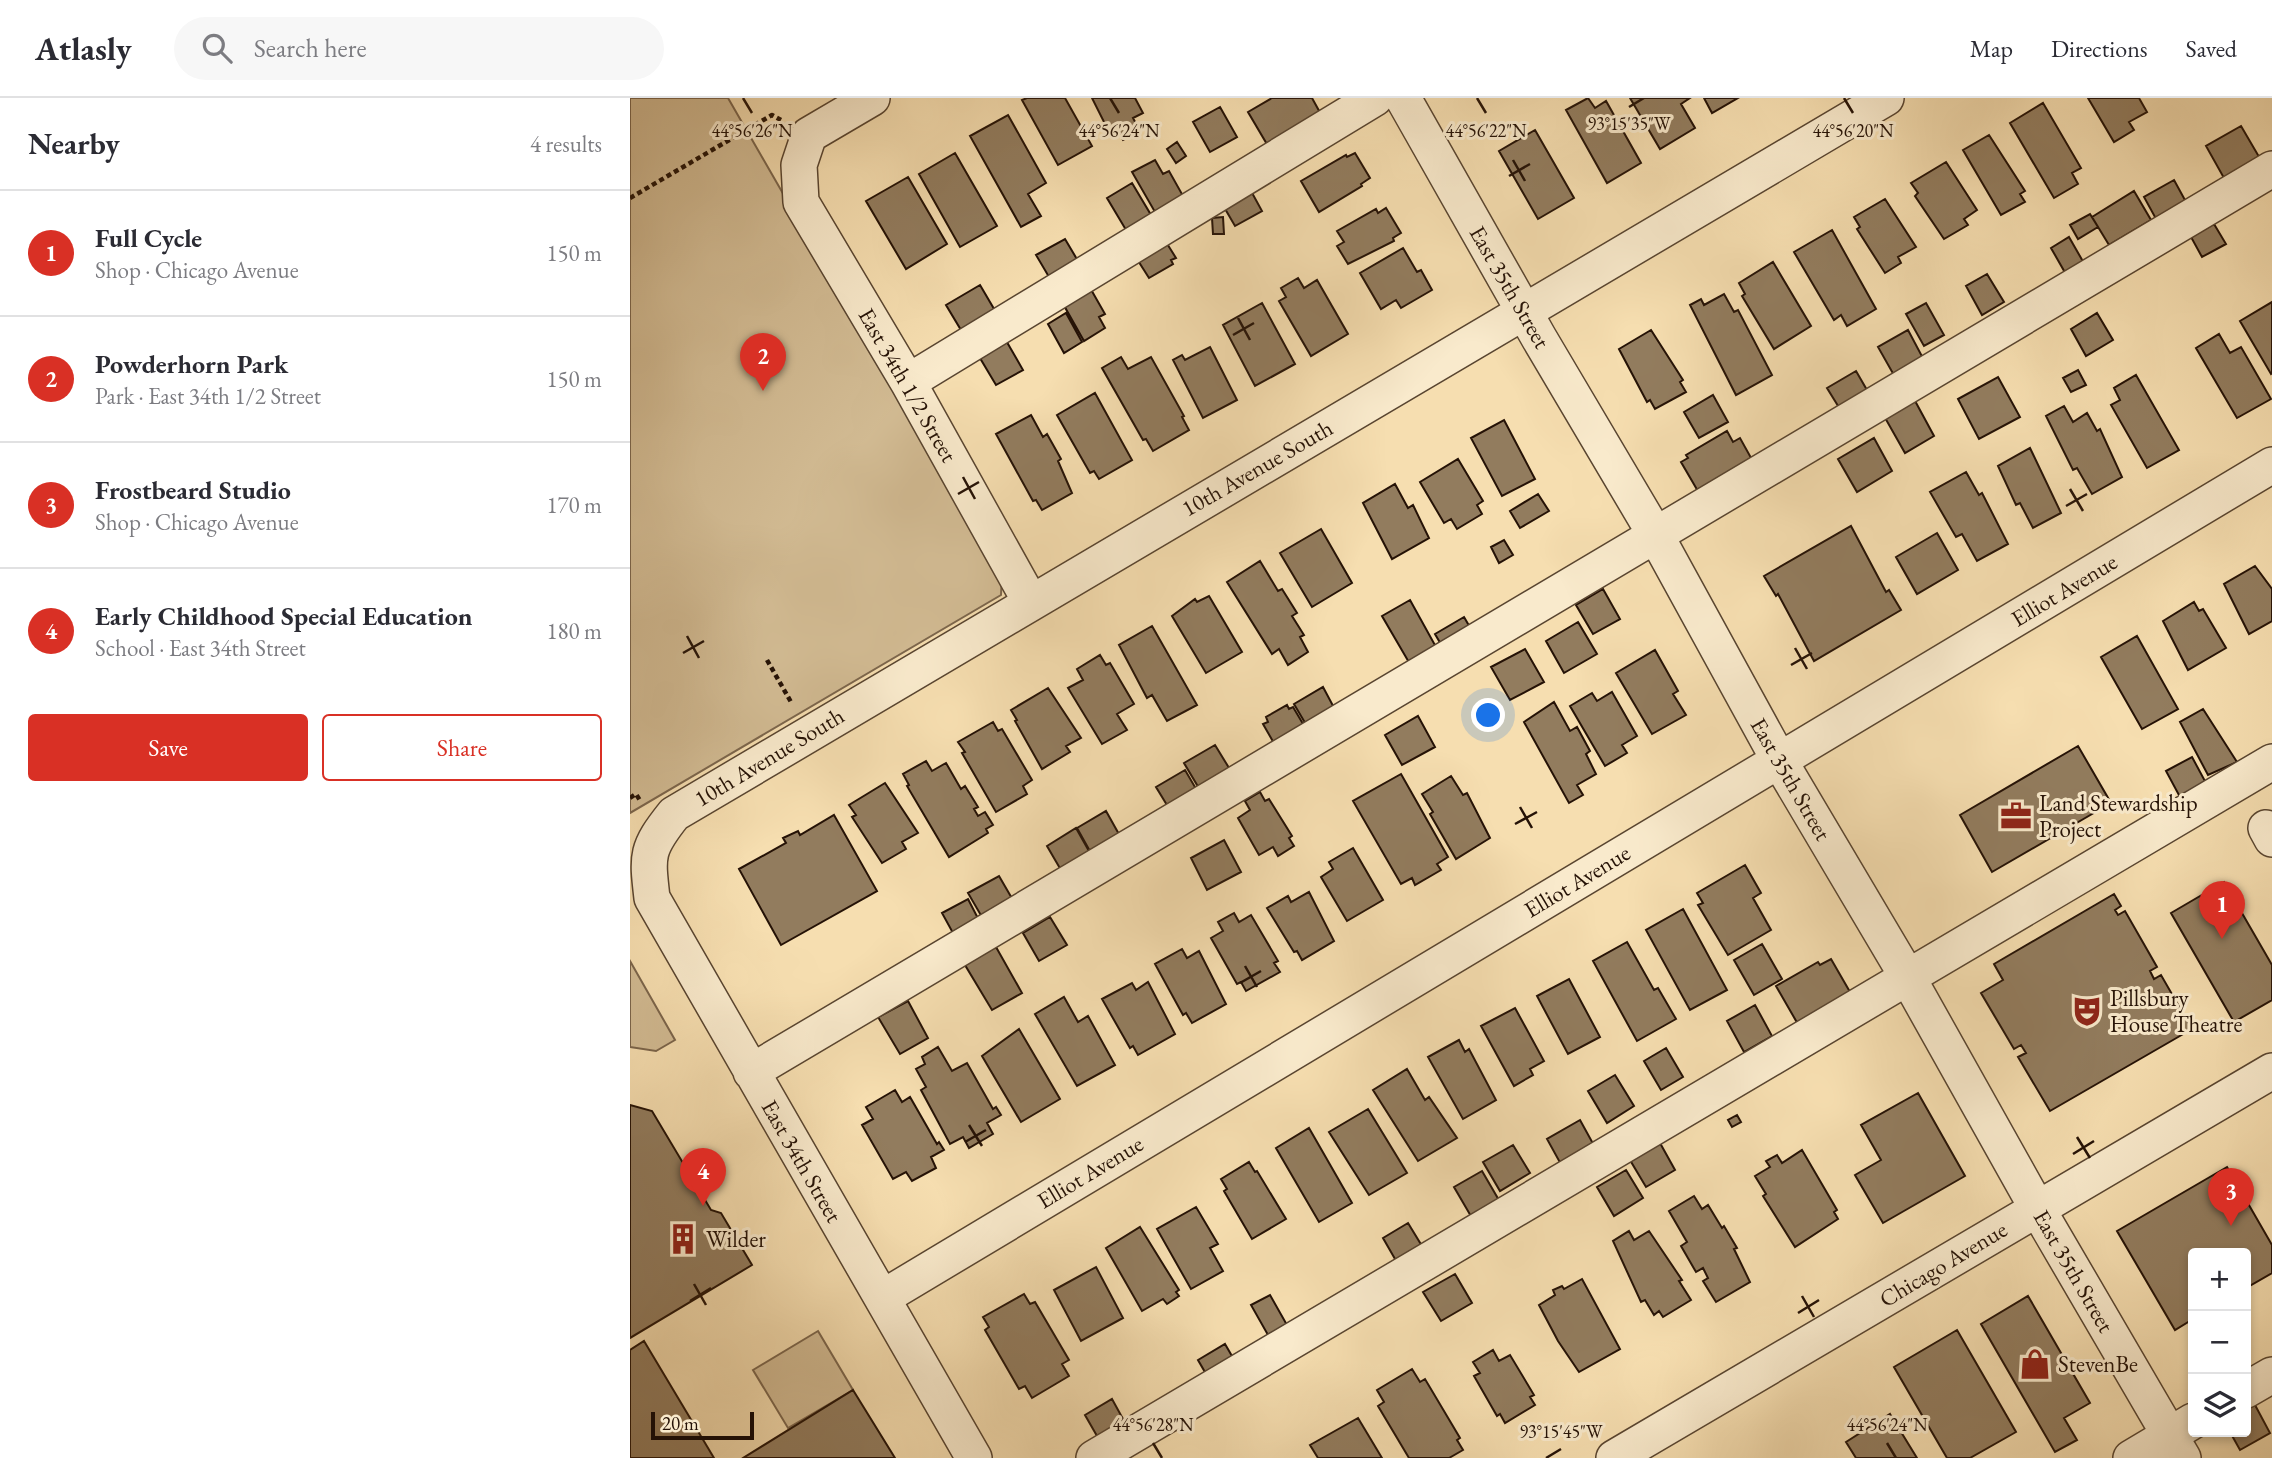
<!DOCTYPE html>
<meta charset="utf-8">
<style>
body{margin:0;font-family:"EB Garamond",serif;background:#f7f7f7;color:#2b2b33}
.controls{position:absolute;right:21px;bottom:21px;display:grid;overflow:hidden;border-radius:7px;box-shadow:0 4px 10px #0003}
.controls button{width:63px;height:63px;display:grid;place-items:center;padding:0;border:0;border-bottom:2px solid #e1e1e2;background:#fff;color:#2b2b33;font:35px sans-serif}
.scale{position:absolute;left:21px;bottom:18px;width:103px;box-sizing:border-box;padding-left:7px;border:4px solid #251206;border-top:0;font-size:19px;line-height:24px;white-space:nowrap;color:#251206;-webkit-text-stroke:5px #f9eacc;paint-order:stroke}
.you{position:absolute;left:859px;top:618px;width:24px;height:24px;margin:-18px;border:5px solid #fff;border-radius:50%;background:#1a73e8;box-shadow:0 0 0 10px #1a73e833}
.badge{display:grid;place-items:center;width:46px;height:46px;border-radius:50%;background:#d93025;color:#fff;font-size:23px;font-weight:700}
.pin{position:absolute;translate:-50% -58px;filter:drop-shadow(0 2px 4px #0008)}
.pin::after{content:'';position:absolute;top:37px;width:24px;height:21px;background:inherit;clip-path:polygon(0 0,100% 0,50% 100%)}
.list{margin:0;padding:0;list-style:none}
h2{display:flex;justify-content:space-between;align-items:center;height:91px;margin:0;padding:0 28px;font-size:30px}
h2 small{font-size:23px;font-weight:400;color:#7c7c81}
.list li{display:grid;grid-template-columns:46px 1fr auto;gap:21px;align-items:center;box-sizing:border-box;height:126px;padding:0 28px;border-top:2px solid #e1e1e2}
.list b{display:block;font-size:26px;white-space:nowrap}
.list p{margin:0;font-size:23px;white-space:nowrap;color:#7c7c81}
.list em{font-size:23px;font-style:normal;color:#7c7c81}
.actions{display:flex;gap:14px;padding:21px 28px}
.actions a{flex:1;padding:16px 0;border:2px solid #d93025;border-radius:7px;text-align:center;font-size:24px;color:#d93025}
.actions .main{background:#d93025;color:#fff}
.icon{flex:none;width:38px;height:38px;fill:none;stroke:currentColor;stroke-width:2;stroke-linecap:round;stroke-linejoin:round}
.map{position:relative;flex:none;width:1642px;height:1360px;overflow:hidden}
header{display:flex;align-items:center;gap:42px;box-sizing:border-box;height:98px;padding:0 35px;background:#fff;border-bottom:2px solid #e1e1e2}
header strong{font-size:33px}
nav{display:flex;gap:38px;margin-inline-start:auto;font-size:24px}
.search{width:490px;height:63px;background:#f7f7f7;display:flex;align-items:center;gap:18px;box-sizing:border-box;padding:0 24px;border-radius:38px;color:#7c7c81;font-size:26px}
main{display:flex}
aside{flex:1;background:#fff}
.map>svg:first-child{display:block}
.green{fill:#d2bb93;stroke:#7c664c;stroke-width:2}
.building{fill:#927c5e;stroke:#251206;stroke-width:2}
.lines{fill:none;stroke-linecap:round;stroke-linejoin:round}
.minor-casing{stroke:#594530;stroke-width:38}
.path{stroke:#251206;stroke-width:4.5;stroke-dasharray:5 3.5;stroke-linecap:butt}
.minor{stroke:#f9eacc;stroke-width:35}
.ticks{fill:none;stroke:#251206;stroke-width:2.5}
.labels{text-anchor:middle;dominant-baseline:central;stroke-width:6;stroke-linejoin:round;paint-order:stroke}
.street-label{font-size:23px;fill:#251206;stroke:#f9eacc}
.poi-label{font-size:23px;fill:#251206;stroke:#f9eacc;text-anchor:start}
.ticks-label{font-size:18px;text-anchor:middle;fill:#251206;stroke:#f9eacc;stroke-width:6;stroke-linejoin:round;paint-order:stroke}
</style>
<header>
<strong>Atlasly</strong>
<div class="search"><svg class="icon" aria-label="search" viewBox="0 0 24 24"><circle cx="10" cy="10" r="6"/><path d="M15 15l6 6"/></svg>Search here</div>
<nav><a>Map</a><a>Directions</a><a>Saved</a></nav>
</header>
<main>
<aside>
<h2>Nearby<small>4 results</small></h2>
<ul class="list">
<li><span class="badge">1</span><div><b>Full Cycle</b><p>Shop · Chicago Avenue</p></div><em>150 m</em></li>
<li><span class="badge">2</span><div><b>Powderhorn Park</b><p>Park · East 34th 1/2 Street</p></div><em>150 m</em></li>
<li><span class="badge">3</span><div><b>Frostbeard Studio</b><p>Shop · Chicago Avenue</p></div><em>170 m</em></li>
<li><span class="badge">4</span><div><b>Early Childhood Special Education</b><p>School · East 34th Street</p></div><em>180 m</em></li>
</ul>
<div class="actions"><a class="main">Save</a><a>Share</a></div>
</aside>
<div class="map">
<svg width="1642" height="1360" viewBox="0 0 1642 1360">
<rect width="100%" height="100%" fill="#f6deb0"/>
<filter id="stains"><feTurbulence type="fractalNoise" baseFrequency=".00286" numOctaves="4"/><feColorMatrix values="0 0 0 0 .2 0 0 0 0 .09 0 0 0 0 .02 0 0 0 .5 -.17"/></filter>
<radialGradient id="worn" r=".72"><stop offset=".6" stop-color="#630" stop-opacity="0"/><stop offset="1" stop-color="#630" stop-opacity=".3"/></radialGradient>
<path class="green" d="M0 0H98L372 476 371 497 0 715Z
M0 863 45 942 26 953 0 949Z
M188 1233 223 1292 158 1330 123 1272Z"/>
<path class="building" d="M397 0H435L462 48 428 67 392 2Z
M462 0H505L513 15 503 20 510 33 493 42 487 30 479 34Z
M642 0H682L693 20 641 53 618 14Z
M958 0 965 10 976 3 1011 65 977 85 936 12Z
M1000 0H1060L1051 6 1065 30 1030 51Z
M1074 0H1108L1082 15Z
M1458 0H1509L1517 14 1499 24 1504 32 1484 44Z
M1413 5 1451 70 1442 75 1448 86 1424 100 1380 25Z
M590 9 607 39 580 54 563 24Z
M378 17 416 85 398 96 411 118 391 129 340 38Z
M1611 28 1635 69 1599 89 1576 48Z
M905 32 944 100 908 121 869 53Z
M1359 37 1395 93 1390 96 1395 104 1371 117 1333 52Z
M547 44 556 58 546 65 537 51Z
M325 55 367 128 330 149 289 76Z
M725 55 740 80 731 86 732 88 689 114 671 83 716 57 717 59Z
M525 62 533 76 539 73 557 105 529 121 502 74Z
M1316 64 1347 112 1334 121 1338 127 1314 141 1285 98 1288 95 1281 85Z
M278 79 317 146 276 171 236 103Z
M1544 82 1561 113 1531 130 1514 99Z
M502 85 524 122 499 137 477 100Z
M621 93 632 113 605 128 594 109Z
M1504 93 1521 122 1479 147 1462 119Z
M1255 101 1286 149 1268 159 1271 165 1255 175 1227 131 1230 129 1224 119Z
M756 110 771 135 763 140 764 143 718 166 707 148 714 144 707 133 746 111 748 115Z
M1460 116 1468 129 1448 141 1440 127Z
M593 119 594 136H583L582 120Z
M1584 126 1596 146 1572 159 1561 139Z
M1202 132 1246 211 1217 228 1211 217 1204 222 1164 154Z
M1439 139 1455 167 1437 178 1421 150Z
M435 141 451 168 422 184 406 157Z
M536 144 546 160 541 162 543 166 519 180 507 161Z
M773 150 787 174 791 172 802 192 771 210 766 202 751 211 730 175Z
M1143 164 1181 228 1144 251 1112 198 1115 196 1109 185Z
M1357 176 1374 204 1352 217 1336 188Z
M668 180 674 190 687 182 718 236 681 258 649 203 656 199 651 190Z
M350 187 367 216 334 237 316 207Z
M459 188 475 216 469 219 475 230 454 243 432 204Z
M1094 196 1104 214 1108 212 1142 277 1106 297 1060 207 1071 201 1074 207Z
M1642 204V275L1641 276 1610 223Z
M632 205 665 266 625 288 593 227Z
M1296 205 1314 237 1294 248 1276 216Z
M436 215 452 244 434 255 418 226Z
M1467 215 1483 242 1456 258 1441 231Z
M1021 232 1053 282 1050 284 1056 294 1025 311 1020 302 1017 304 989 251Z
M1278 232 1295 264 1265 279 1248 249Z
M1589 236 1600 255 1611 249 1641 301 1607 320 1566 250Z
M374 239 393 272 366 287 347 255Z
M580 249 607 302 573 320 543 262 552 257 555 262Z
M491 259 498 271 521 259 554 318 552 319 559 332 523 353 516 341 513 342 472 270Z
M1448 272 1456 287 1441 294 1433 280Z
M1226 273 1241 299 1213 316 1197 290Z
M1506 277 1549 352 1517 370 1481 307 1490 302 1484 290Z
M1368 279 1390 319 1349 341 1328 301Z
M465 295 502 362 469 381 464 373 460 375 427 317Z
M1083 297 1098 324 1069 340 1054 314Z
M1284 301 1304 338 1275 355 1254 318Z
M1434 308 1443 324 1457 315 1467 333 1470 331 1492 379 1462 396 1447 370 1443 372 1416 318Z
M401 317 413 339 417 336 431 361 428 363 442 395 412 412 406 402 403 403 366 336Z
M874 322 905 381 872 398 841 340Z
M1097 333 1103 344 1110 340 1125 367 1069 395 1051 364 1058 360 1056 357Z
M1244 340 1262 373 1227 394 1208 361Z
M1400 350 1431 415 1403 430 1390 405 1386 407 1368 368Z
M828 361 853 403 847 407 852 416 827 431 821 421 814 425 790 384Z
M1336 374 1349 397 1352 395 1378 446 1347 463 1332 436 1326 439 1300 394Z
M765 386 778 410 783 407 799 440 762 461 733 405Z
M908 396 919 413 890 430 880 413Z
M1221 428 1256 494 1259 492 1271 512 1184 563 1148 496 1146 498 1134 478Z
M691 431 722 485 682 509 650 455Z
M1307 435 1328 472 1287 496 1266 459Z
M874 442 883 457 869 465 861 449Z
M630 463 648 493 652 491 667 515 662 518 674 537 670 539 678 554 658 567 649 551 642 556 597 484Z
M1625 468 1642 491V523L1619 536 1594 486Z
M973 491 990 521 963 536 946 507Z
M579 498 612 554 576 575 542 518 565 501 567 504Z
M780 502 811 558 784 573 752 518Z
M1564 504 1569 513 1573 511 1596 550 1558 572 1533 523Z
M834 519 845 538 816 555 805 536Z
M948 524 967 556 934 575 916 543Z
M522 528 567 607 537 623 522 597 517 600 489 547Z
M1507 538 1548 611 1512 631 1471 559Z
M895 551 914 584 880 602 861 569Z
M1025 552 1048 593 1043 596 1056 617 1022 636 986 575Z
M470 557 476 567 480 565 504 606 487 616 497 632 472 646 438 590 453 582 447 571Z
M693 589 709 619 681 635 664 606Z
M418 590 451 640 436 648 440 654 412 671 385 623 387 622 381 612Z
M982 594 1007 638 992 647 997 655 975 668 940 608 962 595 967 603Z
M924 604 940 633 947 629 960 653 956 656 966 676 947 687 953 697 939 705 894 624Z
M657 607 659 611 663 609 679 636 649 654 633 626 638 624 636 619Z
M1573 611 1607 664 1578 677 1550 624Z
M788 618 805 649 772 667 755 637Z
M363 624 368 633 372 631 402 682 393 688 397 696 366 714 332 655 335 654 328 644Z
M585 647 607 683 576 702 554 665Z
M1448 648 1481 705 1362 774 1330 717Z
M1562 659 1576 685 1550 699 1536 673Z
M296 663 302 673 316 665 331 691 335 688 348 709 344 711 348 718 355 714 363 727 356 731 358 735 319 759 277 688 279 687 273 676Z
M555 672 572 701 543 717 526 689Z
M771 676 818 759 807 766 811 772 785 787 782 780 771 786 723 703Z
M821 678 833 697 837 695 860 740 826 761 800 716 803 714 792 696Z
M255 685 288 735 272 744 276 751 252 765 222 719 226 717 219 707Z
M630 694 635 703 639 701 662 738 659 740 664 748 648 758 643 749 629 757 608 720 620 712 615 703Z
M476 713 495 747 466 764 447 730Z
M204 717 247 793 151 847 109 771 156 745 153 740 168 733 170 737Z
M446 730 464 762 435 779 417 748Z
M594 742 611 774 577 792 561 760Z
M723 750 753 802 717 823 691 779 703 771 699 764Z
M1115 767 1131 795 1123 800 1141 832 1098 857 1068 807 1073 805 1067 795Z
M369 778 387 809 356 826 338 795Z
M1594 784 1642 867V902L1604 924 1541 815Z
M679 794 704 843 672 862 667 853 664 854 637 810 658 798 661 804Z
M1484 796 1491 808 1485 812 1488 817 1495 813 1527 869 1520 873 1524 881 1531 877 1562 931 1420 1013 1388 959 1396 955 1391 947 1384 951 1351 895 1373 882 1364 866Z
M338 801 354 832 329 846 312 815Z
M1053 811 1097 892 1060 912 1016 832Z
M604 815 609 824 621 817 648 863 644 865 650 874 616 893 611 884 607 886 581 840 593 833 588 824Z
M420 819 437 847 409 863 393 835Z
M997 844 1024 892 1028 890 1046 921 1007 943 963 863Z
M1132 846 1152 881 1124 897 1104 862Z
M366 849 392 895 362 912 335 867Z
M552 851 557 860 569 853 596 906 562 925 556 915 553 917 525 866Z
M1201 861 1220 894 1169 928 1146 888 1188 864 1190 867Z
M939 881 970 939 938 956 907 898Z
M518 884 545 936 508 957 503 948 500 950 472 901 502 885 506 892Z
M434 899 448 924 458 918 485 967 447 988 405 916Z
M278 903 298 940 270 956 248 919Z
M1125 907 1142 938 1114 954 1097 923Z
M885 910 914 963 900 971 903 977 884 988 851 928Z
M389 931 430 1001 391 1024 352 958Z
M829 942 835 954 839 951 866 1002 833 1021 798 959Z
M308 949 322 973 337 965 363 1011 366 1009 371 1017 357 1025 363 1036 339 1050 333 1039 320 1046 291 992 296 989 286 971 295 966 292 959Z
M1036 950 1053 979 1031 992 1014 963Z
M777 971 795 1002 799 999 827 1040 788 1063 743 992Z
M985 977 1004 1008 977 1025 958 993Z
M265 992 272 1004 280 999 307 1046 309 1044 314 1052 301 1059 306 1070 282 1083 276 1074 263 1081 232 1027 243 1021 236 1009Z
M1288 995 1335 1078 1253 1125 1225 1077 1251 1062 1231 1027Z
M0 1007 22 1013 81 1112 91 1115 122 1167 0 1240Z
M738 1011 777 1075 739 1097 699 1034Z
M1107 1017 1111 1024 1102 1029 1098 1022Z
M950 1022 966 1051 933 1070 917 1041Z
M679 1030 722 1105 689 1124 646 1050Z
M1030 1045 1045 1072 1016 1089 1000 1062Z
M883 1047 900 1075 870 1093 853 1064Z
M1172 1052 1207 1112 1204 1114 1208 1121 1165 1149 1133 1098 1136 1096 1125 1078 1140 1069 1136 1063 1147 1057 1152 1065Z
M619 1064 625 1074 627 1073 656 1121 622 1141 594 1093 597 1091 591 1081Z
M1597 1069 1642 1147V1175L1616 1190V1155H1563V1221L1545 1232 1487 1133Z
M996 1072 1013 1100 984 1118 967 1089Z
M852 1073 870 1104 842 1120 824 1089Z
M1064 1098 1072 1111 1078 1107 1092 1130 1094 1128 1107 1150 1104 1151 1120 1184 1086 1204 1073 1183 1078 1180 1073 1170 1066 1174 1051 1148 1057 1144 1039 1113Z
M566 1109 588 1146 580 1150 593 1173 561 1191 527 1131Z
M778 1125 795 1153 769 1168 753 1140Z
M510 1129 549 1192 546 1194 549 1198 537 1206 533 1201 512 1213 476 1150Z
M999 1133 1004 1142 1019 1133 1052 1182 1049 1183 1061 1202 1033 1219 1029 1213 1024 1217 1015 1202 1011 1204 983 1143Z
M466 1169 493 1220 451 1243 424 1192Z
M825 1176 842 1205 811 1223 793 1194Z
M952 1181 990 1251 949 1274 928 1243 909 1207 925 1197 923 1192 932 1188 934 1191Z
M394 1196 400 1206 405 1204 439 1262 432 1266 439 1278 402 1300 395 1288 389 1291 355 1232 359 1229 353 1219Z
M640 1197 657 1227 638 1237 621 1207Z
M1398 1198 1460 1305 1434 1320 1447 1342 1425 1354 1351 1226Z
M1327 1232 1386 1334 1340 1360H1317L1264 1269Z
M14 1243 84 1360H0V1252Z
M595 1246 606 1265 579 1281 568 1262Z
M863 1252 869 1263 880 1257 904 1297 900 1299 905 1307 875 1325 870 1316 867 1318 844 1278 850 1275 843 1264Z
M782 1271 790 1284 795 1281 830 1340 827 1342 833 1352 819 1360H779L748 1308 754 1304 747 1292Z
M223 1292 265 1360H113Z
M482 1301 498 1330 471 1345 455 1317Z
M1625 1307 1640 1335 1610 1352 1600 1334H1616V1312Z
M1260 1316 1287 1360H1226L1216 1344Z
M728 1320 752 1360H688L680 1347Z"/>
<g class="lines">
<defs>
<path id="minor" d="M242 0 179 37 169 67 171 104 278 284 400 503
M773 0 909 240 1025 436 1149 662 1277 878 1407 1110 1553 1360
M278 284 745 0
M1636 730 1642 741
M121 974 1642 71
M252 1200 1642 367
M1616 1292 1642 1277
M344 1360 22 800C17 757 16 751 44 716L1256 0
M464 1360 1642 664
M984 1360 1642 973
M1501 1360 1563 1323"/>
</defs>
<use href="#minor" class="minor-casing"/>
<path class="path" d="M0 100 142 17 151 22
M137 562 161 604
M0 700 6 696 11 704"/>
<use href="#minor" class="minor"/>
</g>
<path class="ticks" d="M113 0 122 15M480 0 489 15M847 0 856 15M1214 0 1223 15M999 9 1014 0M883 62 895 83M879 78 900 66M608 220 620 242M603 237 624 225M333 379 345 401M1440 391 1453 413M328 396 349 384M1436 408 1457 396M57 538 69 560M1165 550 1177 571M53 555 74 543M1161 567 1182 555M890 709 902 730M885 726 907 714M615 868 627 889M610 885 631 873M339 1027 352 1048M1447 1039 1460 1060M335 1044 356 1032M1443 1056 1464 1043M64 1186 76 1207M1172 1198 1184 1219M60 1203 81 1190M1168 1215 1189 1202M523 1345 532 1360M1257 1345 1266 1360M916 1360 931 1351"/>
<defs>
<symbol id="office-bare" viewBox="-9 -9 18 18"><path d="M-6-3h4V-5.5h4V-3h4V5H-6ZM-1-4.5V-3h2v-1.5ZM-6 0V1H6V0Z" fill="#8f2418" stroke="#f9eacc" stroke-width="2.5" paint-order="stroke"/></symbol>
<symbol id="theatre-bare" viewBox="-9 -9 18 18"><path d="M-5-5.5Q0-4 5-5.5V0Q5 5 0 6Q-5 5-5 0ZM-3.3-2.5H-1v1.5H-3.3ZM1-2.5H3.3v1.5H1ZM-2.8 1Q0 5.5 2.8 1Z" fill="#8f2418" stroke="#f9eacc" stroke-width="2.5" paint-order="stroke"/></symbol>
<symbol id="building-bare" viewBox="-9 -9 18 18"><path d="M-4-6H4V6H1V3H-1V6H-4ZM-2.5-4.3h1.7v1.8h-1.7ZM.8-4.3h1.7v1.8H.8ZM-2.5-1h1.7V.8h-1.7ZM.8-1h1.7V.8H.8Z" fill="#8f2418" stroke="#f9eacc" stroke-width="2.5" paint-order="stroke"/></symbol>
<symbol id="shop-bare" viewBox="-9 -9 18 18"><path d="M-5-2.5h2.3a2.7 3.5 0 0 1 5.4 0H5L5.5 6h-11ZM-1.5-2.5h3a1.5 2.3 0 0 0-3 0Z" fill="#8f2418" stroke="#f9eacc" stroke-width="2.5" paint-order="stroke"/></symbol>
</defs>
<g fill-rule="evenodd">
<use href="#office-bare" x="1364" y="696" width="44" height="44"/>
<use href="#theatre-bare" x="1435" y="891" width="44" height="44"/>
<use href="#building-bare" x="31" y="1119" width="44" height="44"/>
<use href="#shop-bare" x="1383" y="1244" width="44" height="44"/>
</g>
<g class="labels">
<g class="street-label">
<text transform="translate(880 189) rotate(60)">East 35th Street</text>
<text transform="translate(278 287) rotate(60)">East 34th 1/2 Street</text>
<text transform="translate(627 370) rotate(-30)">10th Avenue South</text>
<text transform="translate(1434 492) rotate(-31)">Elliot Avenue</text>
<text transform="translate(139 659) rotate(-31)">10th Avenue South</text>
<text transform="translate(1161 681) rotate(60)">East 35th Street</text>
<text transform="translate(947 783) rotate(-31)">Elliot Avenue</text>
<text transform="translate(172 1063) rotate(60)">East 34th Street</text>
<text transform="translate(460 1074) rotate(-31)">Elliot Avenue</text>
<text transform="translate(1313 1166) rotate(-31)">Chicago Avenue</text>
<text transform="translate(1444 1173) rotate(60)">East 35th Street</text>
</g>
<g class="poi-label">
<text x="1409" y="705">Land Stewardship<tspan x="1409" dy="26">Project</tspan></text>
<text x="1480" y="900">Pillsbury<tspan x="1480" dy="26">House Theatre</tspan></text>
<text x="76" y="1141">Wilder</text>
<text x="1428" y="1266">StevenBe</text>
</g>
</g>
<g class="ticks-label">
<text x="999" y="32">93°15'35"W</text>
<text x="122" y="39">44°56'26"N</text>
<text x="489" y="39">44°56'24"N</text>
<text x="856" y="39">44°56'22"N</text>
<text x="1223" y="39">44°56'20"N</text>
<text x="523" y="1333">44°56'28"N</text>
<text x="1257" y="1333">44°56'24"N</text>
<text x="931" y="1340">93°15'45"W</text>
</g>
<rect width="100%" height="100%" filter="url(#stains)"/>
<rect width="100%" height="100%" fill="url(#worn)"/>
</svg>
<div class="controls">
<button>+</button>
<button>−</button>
<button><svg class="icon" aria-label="layers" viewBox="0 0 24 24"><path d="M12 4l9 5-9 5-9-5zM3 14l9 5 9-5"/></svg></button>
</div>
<div class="scale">20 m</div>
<div class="you"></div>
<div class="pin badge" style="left:1592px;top:841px">1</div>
<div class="pin badge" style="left:133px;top:293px">2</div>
<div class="pin badge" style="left:1601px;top:1128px">3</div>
<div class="pin badge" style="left:73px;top:1108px">4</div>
</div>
</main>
